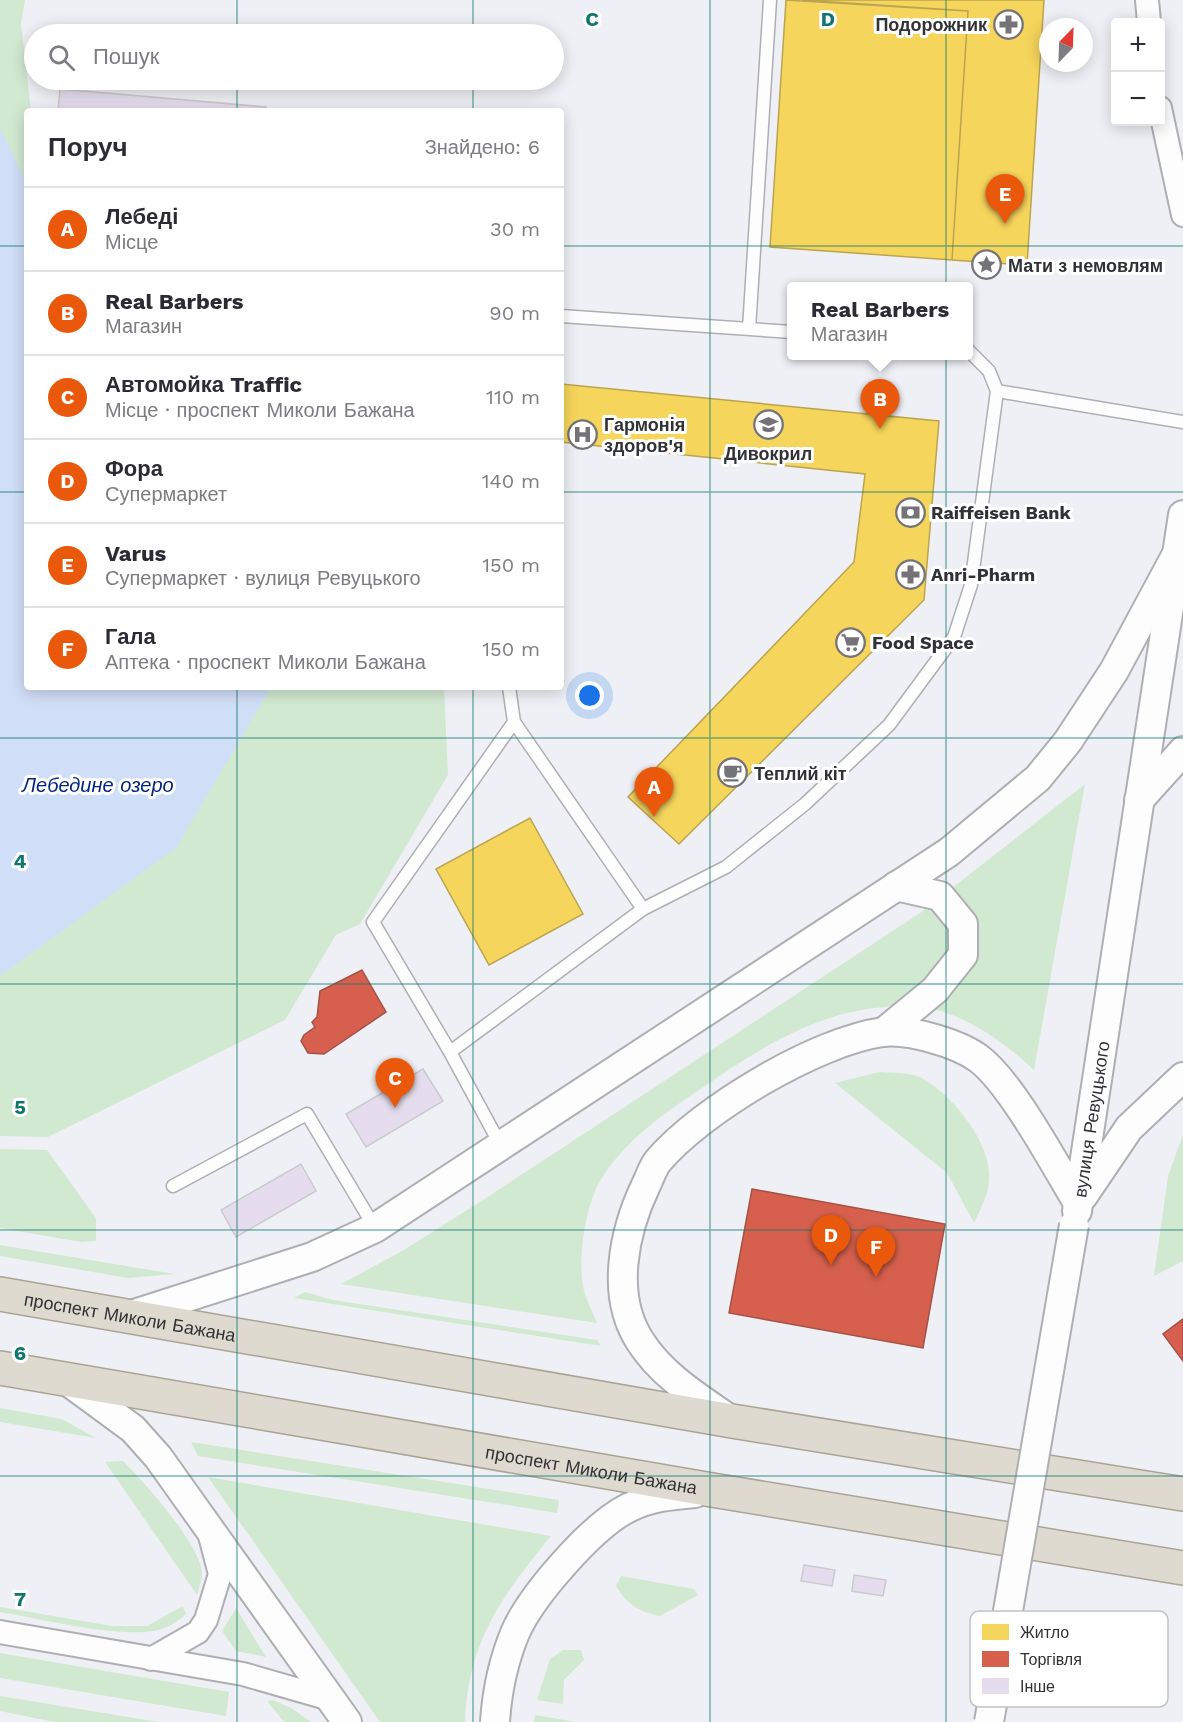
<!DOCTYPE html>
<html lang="uk">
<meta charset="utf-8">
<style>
body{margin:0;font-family:"Work Sans",sans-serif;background:#f7f7f7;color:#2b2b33}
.controls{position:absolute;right:18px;top:18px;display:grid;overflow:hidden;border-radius:6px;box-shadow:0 3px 15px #0003}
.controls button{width:54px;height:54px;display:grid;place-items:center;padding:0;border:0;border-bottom:2px solid #e1e1e2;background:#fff;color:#2b2b33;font:30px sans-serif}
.compass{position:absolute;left:1039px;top:18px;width:54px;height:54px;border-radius:50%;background:#fff;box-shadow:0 3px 15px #0003;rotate:23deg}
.you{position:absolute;left:590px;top:696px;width:21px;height:21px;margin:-15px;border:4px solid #fff;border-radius:50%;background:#1a73e8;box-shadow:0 0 0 9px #1a73e833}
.badge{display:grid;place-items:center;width:39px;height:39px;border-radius:50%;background:#ea580c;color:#fff;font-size:20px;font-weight:700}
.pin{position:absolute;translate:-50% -50px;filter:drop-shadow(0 2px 3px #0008)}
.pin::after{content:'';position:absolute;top:32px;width:21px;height:18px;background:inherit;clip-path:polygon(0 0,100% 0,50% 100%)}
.popup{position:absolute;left:787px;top:282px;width:186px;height:78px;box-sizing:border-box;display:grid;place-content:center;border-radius:6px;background:#fff;filter:drop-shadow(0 2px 4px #0005);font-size:20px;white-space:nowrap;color:#7c7c81}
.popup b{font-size:22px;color:#2b2b33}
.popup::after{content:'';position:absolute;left:50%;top:100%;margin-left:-12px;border:12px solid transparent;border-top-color:#fff}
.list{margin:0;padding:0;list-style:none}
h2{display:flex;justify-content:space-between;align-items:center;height:78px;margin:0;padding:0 24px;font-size:26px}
h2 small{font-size:20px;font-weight:400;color:#7c7c81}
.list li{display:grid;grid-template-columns:39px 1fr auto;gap:18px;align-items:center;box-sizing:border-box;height:84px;padding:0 24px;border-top:2px solid #e1e1e2}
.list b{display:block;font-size:22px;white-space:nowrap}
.list p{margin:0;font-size:20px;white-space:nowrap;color:#7c7c81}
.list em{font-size:20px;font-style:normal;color:#7c7c81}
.icon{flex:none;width:33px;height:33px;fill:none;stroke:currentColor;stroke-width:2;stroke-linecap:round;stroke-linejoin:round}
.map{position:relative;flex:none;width:1183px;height:1722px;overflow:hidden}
.search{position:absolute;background:#fff;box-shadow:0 3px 15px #0003;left:24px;top:24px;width:540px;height:66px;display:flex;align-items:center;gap:15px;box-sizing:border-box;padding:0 21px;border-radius:33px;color:#7c7c81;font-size:22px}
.panel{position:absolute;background:#fff;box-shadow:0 3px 15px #0003;left:24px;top:108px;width:540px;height:582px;border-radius:6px}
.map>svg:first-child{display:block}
.green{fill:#d2e9d1}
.water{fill:#d1def8}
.homes{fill:#f6d55c;stroke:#bba450;stroke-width:1.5}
.shops{fill:#d6604d;stroke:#a45246;stroke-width:1.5}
.building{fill:#e5dded;stroke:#cacacd;stroke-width:1.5}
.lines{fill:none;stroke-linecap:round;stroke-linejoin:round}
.service-casing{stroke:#aeafb2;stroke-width:15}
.minor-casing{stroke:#aeafb2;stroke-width:26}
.tertiary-casing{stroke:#aeafb2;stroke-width:32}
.trunk-casing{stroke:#a9a496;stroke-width:36}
.service{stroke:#fdfdfe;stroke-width:12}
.minor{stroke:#fdfdfe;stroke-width:22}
.tertiary{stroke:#fdfdfe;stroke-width:28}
.trunk{stroke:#dedacf;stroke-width:33}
.tertiary-bridge-casing{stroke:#aeafb2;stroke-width:32;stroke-linecap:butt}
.tertiary-bridge{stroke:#fdfdfe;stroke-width:28}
.grid{fill:none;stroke:#0f766e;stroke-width:1.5;stroke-opacity:0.55}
.labels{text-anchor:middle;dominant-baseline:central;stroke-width:6;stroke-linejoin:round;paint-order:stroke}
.poi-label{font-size:18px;font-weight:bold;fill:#313235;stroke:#fff;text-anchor:start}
.street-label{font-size:18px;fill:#313235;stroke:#fff}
.water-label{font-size:20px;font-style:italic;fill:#002683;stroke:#fff}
.key{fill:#fff;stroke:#c1c2c2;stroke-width:1.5}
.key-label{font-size:16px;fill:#313235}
.grid-label{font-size:20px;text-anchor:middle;font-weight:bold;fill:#0f766e;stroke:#fff;stroke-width:6;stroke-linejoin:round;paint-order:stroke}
</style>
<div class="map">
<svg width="1183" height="1722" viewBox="0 0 1183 1722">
<rect width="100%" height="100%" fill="#eff0f5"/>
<path class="green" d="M0 0H25L21 24 31 111H27V687H444L448 775 360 924 336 935 285 1020 48 1137 0 1136Z
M1085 784 1034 1070C1000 1039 960 1010 912 1005 904 1004 894 1006 885 1007 817 1012 760 1048 705 1086 665 1113 624 1140 599 1183 585 1208 576 1266 585 1294 588 1303 593 1313 597 1323L341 1284 402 1251 483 1200 920 913Z
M879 1072C891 1073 908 1072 920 1077 950 1093 986 1136 989 1171 991 1190 982 1206 974 1223L947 1173 835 1083Z
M1183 1134V1261L1154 1276 1168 1176Z
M0 1149 47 1150 96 1218V1241L81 1242 0 1228Z
M0 1245 175 1274 128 1278 0 1256Z
M305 1292 333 1300 597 1340 601 1346 294 1298Z
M0 1408 62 1419 96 1438 0 1422Z
M191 1442 559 1500 557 1513 198 1456Z
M123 1461C144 1482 199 1543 202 1572 202 1580 199 1588 197 1595L105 1462Z
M208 1477 551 1536C502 1596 468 1641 465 1722H380Z
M621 1576 694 1589 698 1595 660 1616C640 1612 627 1605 616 1586Z
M183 1606 186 1614C181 1619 174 1624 167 1627 133 1643 39 1618 0 1612V1607L112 1626H147Z
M236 1608 266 1657 236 1651 222 1631Z
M563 1650H581L584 1660 564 1680 563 1704 537 1700 550 1659Z
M0 1653 229 1692 226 1716 0 1678Z
M0 1696 159 1722H54L0 1711Z
M273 1700 291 1708 311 1722H284L267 1701Z
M535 1715 576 1722H534Z"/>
<path class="water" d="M0 128 27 184V687H271L176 848 0 976Z"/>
<path class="homes" d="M786 0 968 11 952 260 770 247Z
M802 0H1044L1027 265 952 260 968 11Z
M561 384 939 421 924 600 679 844 628 797 854 562 865 474 561 442Z
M530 818 583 914 489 965 436 869Z"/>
<path class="shops" d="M362 970 386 1012 324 1054 308 1053 301 1041 304 1035 315 1027 312 1022 317 1017 320 991Z
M752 1189 945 1224 923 1348 729 1313Z
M1183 1319V1361L1163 1334Z"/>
<path class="building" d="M60 89 266 107V111H58Z
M423 1069 443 1101 366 1147 346 1114Z
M301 1164 316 1191 236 1237 221 1210Z
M804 1565 835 1570 832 1586 801 1581Z
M854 1575 886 1580 883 1596 852 1591Z"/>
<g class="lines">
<defs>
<path id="service" d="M561 316 792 332
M749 329 770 0
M997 391 1183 422
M509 687 514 722
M643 909 726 867 805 804 889 725 954 637 971 585 997 391 989 371 968 350
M450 1052 643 909 514 722 373 922 450 1052 500 1144
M173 1186 307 1114 375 1228"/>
<path id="minor" d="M1147 0 1149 22
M1160 108 1183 215
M0 1632 243 1674 330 1699
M151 1659 198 1632 206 1620 220 1574 210 1536"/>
<g id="tertiary">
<path d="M1139 800 1183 751"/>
<path d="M884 1032 935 990 963 955V924L940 896 896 886"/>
<path d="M1083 1196 1129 1128 1183 1077"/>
<path id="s1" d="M1077 1211 1183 515"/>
<path d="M128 1316 312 1257 375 1228 949 852 1038 778 1068 741 1114 671 1178 552"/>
<path d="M65 1379 133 1429 158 1457 347 1722"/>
<path d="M732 1421C699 1398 662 1376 640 1341 610 1295 624 1231 646 1185 650 1177 653 1167 658 1161 701 1110 817 1041 883 1032 909 1029 957 1043 978 1058 1011 1082 1055 1165 1078 1203"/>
<path d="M495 1722C497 1691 503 1662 515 1633 531 1596 592 1526 628 1508 650 1497 671 1495 695 1493"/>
</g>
<g id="trunk">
<path id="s2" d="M0 1294 732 1421 1183 1494"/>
<path id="s3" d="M0 1368 718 1491 1183 1568"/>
</g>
</defs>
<use href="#service" class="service-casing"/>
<use href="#minor" class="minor-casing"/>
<use href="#tertiary" class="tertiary-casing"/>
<use href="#trunk" class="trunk-casing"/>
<use href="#service" class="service"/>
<use href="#minor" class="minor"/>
<use href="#tertiary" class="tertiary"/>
<use href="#trunk" class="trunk"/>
<defs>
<path id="tertiary-bridge" d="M989 1722 1074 1225"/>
</defs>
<use href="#tertiary-bridge" class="tertiary-bridge-casing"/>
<use href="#tertiary-bridge" class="tertiary-bridge"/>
</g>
<path class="grid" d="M237 0V34M473 0V34M710 0V1722M946 0V1722M237 80V111M473 80V111M0 246H27M561 246H1183M0 492H27M561 492H1183M237 687V1722M473 687V1722M0 738H1183M0 984H1183M0 1230H1183M0 1476H1183"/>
<defs>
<symbol id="pharmacy-ring" viewBox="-11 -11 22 22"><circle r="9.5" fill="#fff" stroke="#747478" stroke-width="1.5"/><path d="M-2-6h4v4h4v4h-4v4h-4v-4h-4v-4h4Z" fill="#747478"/></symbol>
<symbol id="sight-ring" viewBox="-11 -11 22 22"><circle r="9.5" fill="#fff" stroke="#747478" stroke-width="1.5"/><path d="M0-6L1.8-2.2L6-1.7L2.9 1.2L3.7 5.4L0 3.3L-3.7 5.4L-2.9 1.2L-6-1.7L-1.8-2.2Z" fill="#747478"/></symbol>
<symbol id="school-ring" viewBox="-11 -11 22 22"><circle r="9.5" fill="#fff" stroke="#747478" stroke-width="1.5"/><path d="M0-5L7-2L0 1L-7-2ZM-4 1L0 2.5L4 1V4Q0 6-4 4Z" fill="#747478"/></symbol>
<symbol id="hospital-ring" viewBox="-11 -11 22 22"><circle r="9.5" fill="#fff" stroke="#747478" stroke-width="1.5"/><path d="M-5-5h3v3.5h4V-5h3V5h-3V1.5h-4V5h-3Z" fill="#747478"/></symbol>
<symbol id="bank-ring" viewBox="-11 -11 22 22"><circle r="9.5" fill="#fff" stroke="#747478" stroke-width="1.5"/><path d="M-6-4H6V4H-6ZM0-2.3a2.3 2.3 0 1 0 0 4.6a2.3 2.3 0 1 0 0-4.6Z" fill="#747478"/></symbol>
<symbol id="supermarket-ring" viewBox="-11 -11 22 22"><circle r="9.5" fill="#fff" stroke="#747478" stroke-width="1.5"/><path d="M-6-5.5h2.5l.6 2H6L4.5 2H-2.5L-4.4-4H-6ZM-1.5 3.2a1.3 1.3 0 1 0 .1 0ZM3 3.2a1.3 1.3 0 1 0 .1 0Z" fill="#747478"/></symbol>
<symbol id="cafe-ring" viewBox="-11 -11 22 22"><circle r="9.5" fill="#fff" stroke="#747478" stroke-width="1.5"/><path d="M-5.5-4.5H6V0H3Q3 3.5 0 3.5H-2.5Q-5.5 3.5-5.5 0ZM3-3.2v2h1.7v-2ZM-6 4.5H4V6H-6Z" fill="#747478"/></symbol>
</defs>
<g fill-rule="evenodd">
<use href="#pharmacy-ring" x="992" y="8" width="33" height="33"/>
<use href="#sight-ring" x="970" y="248" width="33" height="33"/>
<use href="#school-ring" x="752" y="408" width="33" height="33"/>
<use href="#hospital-ring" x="566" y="418" width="33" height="33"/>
<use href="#bank-ring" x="894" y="496" width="33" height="33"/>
<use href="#pharmacy-ring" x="894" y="558" width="33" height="33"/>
<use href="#supermarket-ring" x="834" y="626" width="33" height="33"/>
<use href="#cafe-ring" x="716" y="756" width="33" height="33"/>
</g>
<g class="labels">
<g class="poi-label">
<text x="987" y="24" text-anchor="end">Подорожник</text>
<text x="1008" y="265">Мати з немовлям</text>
<text x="604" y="424">Гармонія<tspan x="604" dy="21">здоров'я</tspan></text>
<text x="768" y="453" text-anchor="middle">Дивокрил</text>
<text x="931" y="512">Raiffeisen Bank</text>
<text x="931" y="574">Anri-Pharm</text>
<text x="872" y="642">Food Space</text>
<text x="754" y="773">Теплий кіт</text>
</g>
<g class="street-label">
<text stroke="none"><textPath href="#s1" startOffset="93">вулиця Ревуцького</textPath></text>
<text stroke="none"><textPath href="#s2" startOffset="132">проспект Миколи Бажана</textPath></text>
<text stroke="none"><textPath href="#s3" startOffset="600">проспект Миколи Бажана</textPath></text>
</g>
<g class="water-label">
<text x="98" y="785">Лебедине озеро</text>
</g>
</g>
<rect x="970" y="1611" width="198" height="96" rx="9" class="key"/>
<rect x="982" y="1624" width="27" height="16" fill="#f6d55c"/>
<rect x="982" y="1651" width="27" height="16" fill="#d6604d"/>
<rect x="982" y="1678" width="27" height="16" fill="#e5dded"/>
<g class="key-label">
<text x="1020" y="1638">Житло</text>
<text x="1020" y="1665">Торгівля</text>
<text x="1020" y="1692">Інше</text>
</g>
<g class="grid-label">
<text x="592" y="26">C</text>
<text x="828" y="26">D</text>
<text x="20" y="868">4</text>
<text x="20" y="1114">5</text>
<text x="20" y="1360">6</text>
<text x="20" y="1606">7</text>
</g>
</svg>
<div class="controls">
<button>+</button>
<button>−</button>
</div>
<svg class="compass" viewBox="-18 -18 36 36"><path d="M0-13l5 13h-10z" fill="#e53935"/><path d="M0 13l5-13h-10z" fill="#7c7c81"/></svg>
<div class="you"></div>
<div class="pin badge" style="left:654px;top:817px">A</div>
<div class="pin badge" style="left:880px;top:429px">B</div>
<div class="popup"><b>Real Barbers</b>Магазин</div>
<div class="pin badge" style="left:395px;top:1108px">C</div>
<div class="pin badge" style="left:831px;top:1265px">D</div>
<div class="pin badge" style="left:1005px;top:224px">E</div>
<div class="pin badge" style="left:876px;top:1277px">F</div>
<div class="search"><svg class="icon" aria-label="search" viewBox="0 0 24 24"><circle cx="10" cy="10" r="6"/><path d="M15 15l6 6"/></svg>Пошук</div>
<section class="panel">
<h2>Поруч<small>Знайдено: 6</small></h2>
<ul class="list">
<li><span class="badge">A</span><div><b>Лебеді</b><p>Місце</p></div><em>30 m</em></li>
<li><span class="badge">B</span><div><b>Real Barbers</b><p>Магазин</p></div><em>90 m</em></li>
<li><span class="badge">C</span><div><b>Автомойка Traffic</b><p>Місце · проспект Миколи Бажана</p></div><em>110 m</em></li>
<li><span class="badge">D</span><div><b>Фора</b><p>Супермаркет</p></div><em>140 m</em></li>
<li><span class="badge">E</span><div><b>Varus</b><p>Супермаркет · вулиця Ревуцького</p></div><em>150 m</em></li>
<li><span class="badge">F</span><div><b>Гала</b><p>Аптека · проспект Миколи Бажана</p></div><em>150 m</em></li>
</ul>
</section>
</div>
